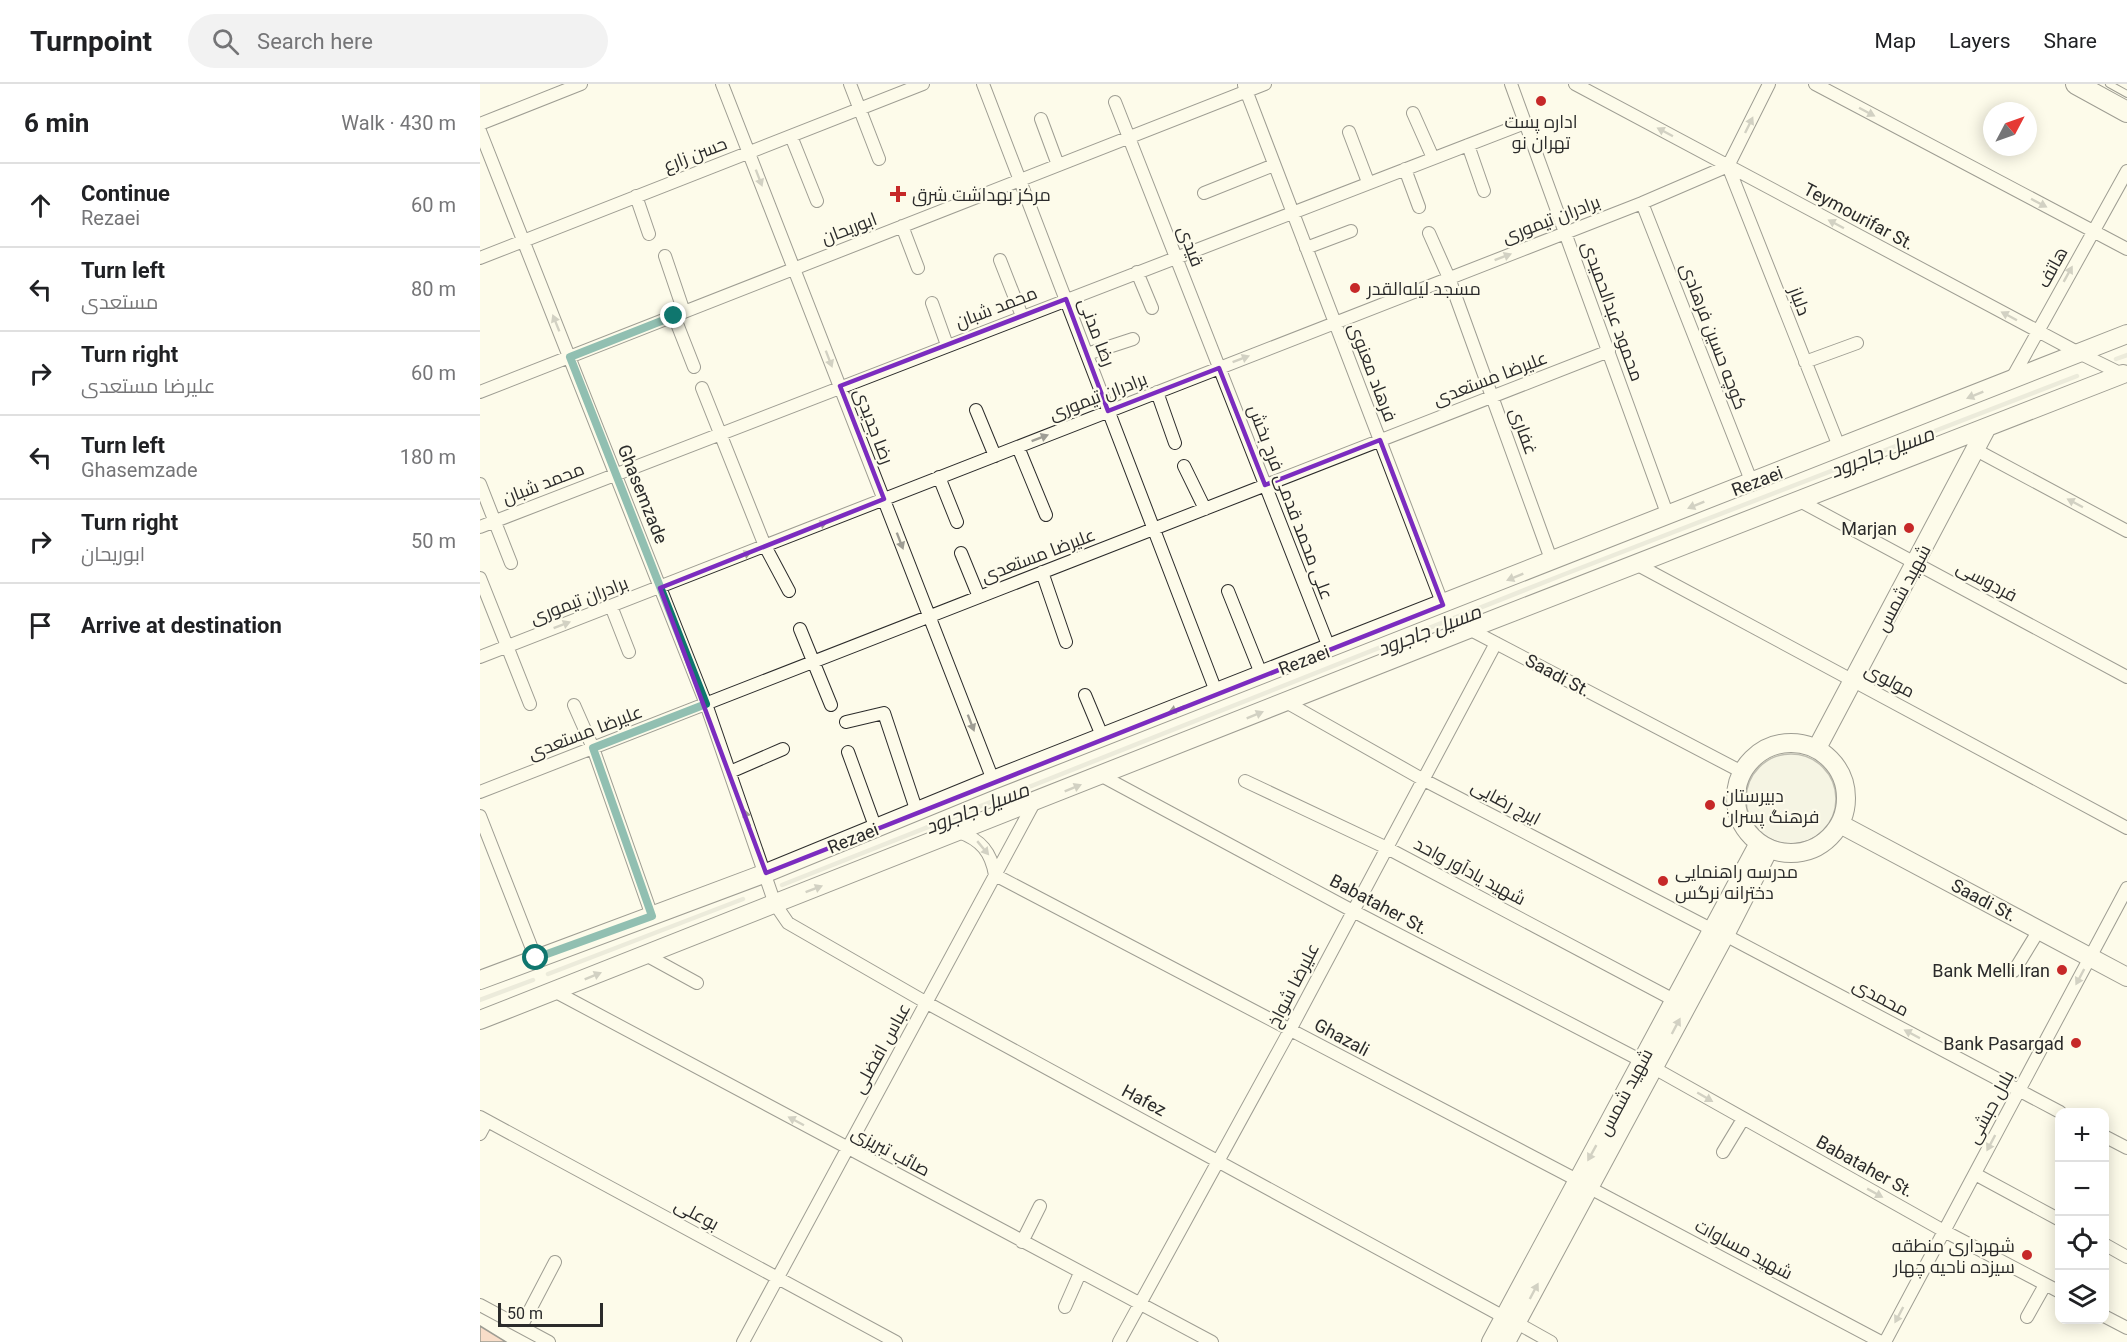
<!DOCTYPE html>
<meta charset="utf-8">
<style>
body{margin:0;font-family:Roboto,Cairo,sans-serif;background:#f2f2f2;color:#202124}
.controls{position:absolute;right:18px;bottom:18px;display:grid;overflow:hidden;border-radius:12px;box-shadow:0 3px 15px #0003}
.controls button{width:54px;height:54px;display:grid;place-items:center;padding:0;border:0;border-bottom:2px solid #e0e0e0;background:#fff;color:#202124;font:30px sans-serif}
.compass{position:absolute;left:1503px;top:18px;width:54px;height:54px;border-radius:50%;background:#fff;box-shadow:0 3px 15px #0003;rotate:49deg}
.scale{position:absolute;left:18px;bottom:15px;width:105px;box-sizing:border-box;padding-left:6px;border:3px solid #2b2b2b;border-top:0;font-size:16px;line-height:21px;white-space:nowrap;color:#2b2b2b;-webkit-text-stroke:4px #fdfbea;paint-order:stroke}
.stop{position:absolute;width:18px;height:18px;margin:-14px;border:4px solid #0f766e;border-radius:50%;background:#fff}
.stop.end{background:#0f766e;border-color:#fff;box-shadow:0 2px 6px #0008}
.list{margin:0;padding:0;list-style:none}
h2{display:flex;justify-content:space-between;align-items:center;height:78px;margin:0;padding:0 24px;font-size:26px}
h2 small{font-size:20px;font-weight:400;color:#757577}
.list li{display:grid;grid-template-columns:39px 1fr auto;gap:18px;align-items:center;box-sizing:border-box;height:84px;padding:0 24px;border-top:2px solid #e0e0e0}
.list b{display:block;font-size:22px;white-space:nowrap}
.list p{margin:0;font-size:20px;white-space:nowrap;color:#757577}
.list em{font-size:20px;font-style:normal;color:#757577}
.icon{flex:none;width:33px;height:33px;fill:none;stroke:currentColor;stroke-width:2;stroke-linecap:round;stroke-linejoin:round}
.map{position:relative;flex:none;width:1647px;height:1258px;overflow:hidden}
header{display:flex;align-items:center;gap:36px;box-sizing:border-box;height:84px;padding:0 30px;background:#fff;border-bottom:2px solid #e0e0e0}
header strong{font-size:28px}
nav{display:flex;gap:33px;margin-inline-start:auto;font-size:21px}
.search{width:420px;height:54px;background:#f2f2f2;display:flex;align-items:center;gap:15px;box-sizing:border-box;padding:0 21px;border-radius:33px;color:#757577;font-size:22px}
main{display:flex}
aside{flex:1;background:#fff}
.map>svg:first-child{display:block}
.green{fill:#ecebdb;stroke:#74746e;stroke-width:1.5}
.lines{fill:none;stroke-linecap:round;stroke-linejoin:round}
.stream{stroke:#d8d7c9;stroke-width:4.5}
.building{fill:#f2b8a0;stroke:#2b2b2b;stroke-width:1.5}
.lane-casing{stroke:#2b2b2b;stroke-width:8}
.street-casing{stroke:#2b2b2b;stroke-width:14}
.secondary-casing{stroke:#2b2b2b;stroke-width:20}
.primary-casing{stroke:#2b2b2b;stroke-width:22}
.lane{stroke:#fdfbea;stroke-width:6}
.street{stroke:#fdfbea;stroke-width:12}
.secondary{stroke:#fdfbea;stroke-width:18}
.primary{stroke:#fdfbea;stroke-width:20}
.oneway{fill:#9e9d94}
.route{stroke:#0f766e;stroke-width:8}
.marked{fill:none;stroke:#7b2cbf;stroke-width:4.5;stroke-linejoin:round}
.poi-dot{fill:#c62828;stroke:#fdfbea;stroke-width:2}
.labels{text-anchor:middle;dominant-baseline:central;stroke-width:4.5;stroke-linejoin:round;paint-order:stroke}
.poi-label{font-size:18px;fill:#2b2b2b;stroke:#fdfbea;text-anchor:start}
.street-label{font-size:18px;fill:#2b2b2b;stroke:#fdfbea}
.water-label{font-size:20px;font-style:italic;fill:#2b2b2b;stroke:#fdfbea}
</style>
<header>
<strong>Turnpoint</strong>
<div class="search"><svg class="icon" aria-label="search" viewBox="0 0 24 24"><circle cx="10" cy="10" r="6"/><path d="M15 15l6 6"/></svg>Search here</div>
<nav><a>Map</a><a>Layers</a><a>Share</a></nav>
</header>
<main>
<aside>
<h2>6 min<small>Walk · 430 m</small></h2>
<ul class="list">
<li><svg class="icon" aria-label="ahead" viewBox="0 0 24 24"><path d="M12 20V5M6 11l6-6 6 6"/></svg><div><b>Continue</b><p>Rezaei</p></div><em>60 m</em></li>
<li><svg class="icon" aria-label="left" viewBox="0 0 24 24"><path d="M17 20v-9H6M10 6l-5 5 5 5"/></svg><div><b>Turn left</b><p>مستعدی</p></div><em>80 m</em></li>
<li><svg class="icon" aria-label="right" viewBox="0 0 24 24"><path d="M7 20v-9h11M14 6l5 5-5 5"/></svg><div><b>Turn right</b><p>علیرضا مستعدی</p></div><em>60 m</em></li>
<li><svg class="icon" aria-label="left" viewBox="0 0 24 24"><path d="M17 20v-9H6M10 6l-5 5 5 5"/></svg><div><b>Turn left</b><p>Ghasemzade</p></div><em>180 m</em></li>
<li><svg class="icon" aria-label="right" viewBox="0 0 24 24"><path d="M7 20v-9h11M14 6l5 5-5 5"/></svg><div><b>Turn right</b><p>ابوریحان</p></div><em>50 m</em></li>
<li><svg class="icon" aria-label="arrive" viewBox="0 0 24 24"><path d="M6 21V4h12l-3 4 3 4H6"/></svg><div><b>Arrive at destination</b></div></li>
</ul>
</aside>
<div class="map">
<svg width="1647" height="1258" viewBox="0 0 1647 1258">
<rect width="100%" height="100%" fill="#fdfbea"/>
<path class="green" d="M1266 715a45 45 0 1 1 90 0a45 45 0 1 1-90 0Z"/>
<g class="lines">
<path class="stream" d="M1636 275 1647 271
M302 801 1085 490 1597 292
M68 890 263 815
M0 916 53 896"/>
</g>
<path class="building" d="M0 1242 26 1258H0Z"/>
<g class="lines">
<defs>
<path id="lane" d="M1629 0 1647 10"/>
<path id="street" d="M242 0 513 696
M370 0 399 75
M503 0 737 610
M1031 0 1188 432
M1095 0 1599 269 1646 292
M1335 0 1647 165
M764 1 963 521
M635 18 850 566
M933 29 953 74
M561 35 578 81
M0 40 101 0
M0 47 226 620 295 820 308 839 447 919 1024 1233
M869 48 888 98
M311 52 337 117
M988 61 1004 107
M1248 82 1360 365
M1248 82 1289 0
M925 85 939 123
M724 109 794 81
M156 112 169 150
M1162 119 1272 399
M422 142 438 184
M949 149 969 194 1072 478
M826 164 871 147
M185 172 204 228
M0 174 443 0
M520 176 542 232
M657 188 672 224
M452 219 467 261
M194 232 214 283
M607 270 653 255
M1325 278 1377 259
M1531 296 1647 87
M222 304 285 462 309 507
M0 308 785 0
M677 308 695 359
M496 326 515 372
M538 363 566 431
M1496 366 1647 447
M704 382 725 425
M459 393 477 438
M0 400 31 479
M1318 416 1647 593
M0 443 1045 39
M481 469 499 513
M1156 480 1647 744
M562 488 586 558
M0 494 50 620
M748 507 782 592
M131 522 149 568
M320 545 351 621
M989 545 1262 688
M0 573 1162 119 1248 82
M605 611 623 654
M806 618 942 695 1231 845
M94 621 113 664 172 832
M366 638 404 629 437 728
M368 668 396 745
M250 688 303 665
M622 692 871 826 1162 977
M765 697 907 764 1194 916
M0 708 1129 267
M0 732 56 875
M479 748C501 756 511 768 515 791L1097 1096
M1245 851 1580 1028
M166 871 217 899
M1534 887 1559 846
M74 907 732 1258
M1174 984 1464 1147 1580 1208
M0 1033 416 1258
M0 1050 7 1037
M1624 1052 1647 1064
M1243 1068 1263 1035
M1495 1090 1580 1136
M1110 1104 1401 1258
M542 1158 560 1122
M1624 1160 1647 1173
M0 1221 69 1258
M585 1223 600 1189
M1624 1232 1647 1244
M1547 1233 1565 1201
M1037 1239 1071 1258
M41 1243 75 1178
M263 1258 554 719
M639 1258 810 946 1016 559
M1405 1258 1647 804"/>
<path id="secondary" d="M1256 714a55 55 0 1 1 110 0a55 55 0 1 1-110 0Z
M1337 664 1507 343
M1360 740 1647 893
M0 896 286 789 513 696 1647 250
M0 936 989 545 1643 290
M1011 1258 1279 759
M1026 1258 1245 851 1289 765"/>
<path id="primary" d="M1596 0 1647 28"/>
</defs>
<use href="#lane" class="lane-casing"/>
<use href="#street" class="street-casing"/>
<use href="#secondary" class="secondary-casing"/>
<use href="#primary" class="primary-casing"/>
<use href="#lane" class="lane"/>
<use href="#street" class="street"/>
<use href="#secondary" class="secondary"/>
<use href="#primary" class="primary"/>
</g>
<defs><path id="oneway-solid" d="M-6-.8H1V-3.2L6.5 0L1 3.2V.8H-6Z" transform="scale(1.5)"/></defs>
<g class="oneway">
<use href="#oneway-solid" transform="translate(1387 28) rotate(28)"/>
<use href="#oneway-solid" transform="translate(1269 41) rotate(-64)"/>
<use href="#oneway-solid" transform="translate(1185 48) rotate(-152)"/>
<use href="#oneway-solid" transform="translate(279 94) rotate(69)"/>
<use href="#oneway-solid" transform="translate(1559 119) rotate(28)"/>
<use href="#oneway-solid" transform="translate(1356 140) rotate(-152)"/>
<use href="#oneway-solid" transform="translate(1023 173) rotate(-21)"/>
<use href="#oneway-solid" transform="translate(1588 190) rotate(-61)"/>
<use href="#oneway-solid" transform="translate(1529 232) rotate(-152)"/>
<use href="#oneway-solid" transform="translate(76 239) rotate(-112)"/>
<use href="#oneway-solid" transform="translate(349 275) rotate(69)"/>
<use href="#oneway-solid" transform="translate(761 275) rotate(-21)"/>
<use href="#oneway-solid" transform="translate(1495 311) rotate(158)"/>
<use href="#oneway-solid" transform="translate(560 354) rotate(-21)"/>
<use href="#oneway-solid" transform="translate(1595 419) rotate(-152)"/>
<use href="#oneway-solid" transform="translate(1216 421) rotate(158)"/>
<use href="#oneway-solid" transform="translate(339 441) rotate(-21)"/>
<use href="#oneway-solid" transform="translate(420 457) rotate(69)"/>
<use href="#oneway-solid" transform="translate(263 471) rotate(-22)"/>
<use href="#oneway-solid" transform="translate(1035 493) rotate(158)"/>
<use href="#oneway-solid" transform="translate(82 541) rotate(-21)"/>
<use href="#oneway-solid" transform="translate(697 625) rotate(159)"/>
<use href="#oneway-solid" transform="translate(775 631) rotate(-22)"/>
<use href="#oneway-solid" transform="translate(491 639) rotate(69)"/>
<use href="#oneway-solid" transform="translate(593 704) rotate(-22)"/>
<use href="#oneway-solid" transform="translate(267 734) rotate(-110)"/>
<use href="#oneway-solid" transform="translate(503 764) rotate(50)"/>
<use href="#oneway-solid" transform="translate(334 805) rotate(-21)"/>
<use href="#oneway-solid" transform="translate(113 892) rotate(-22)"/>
<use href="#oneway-solid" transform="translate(1600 893) rotate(118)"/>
<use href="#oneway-solid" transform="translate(1196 942) rotate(-62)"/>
<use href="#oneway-solid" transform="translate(1432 950) rotate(-152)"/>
<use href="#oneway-solid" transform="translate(1225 1013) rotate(30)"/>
<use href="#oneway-solid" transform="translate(316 1037) rotate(-152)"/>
<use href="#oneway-solid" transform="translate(1511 1059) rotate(118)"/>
<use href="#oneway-solid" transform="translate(1112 1069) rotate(119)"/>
<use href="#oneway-solid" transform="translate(1395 1109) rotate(29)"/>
<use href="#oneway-solid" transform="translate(1054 1207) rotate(-62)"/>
<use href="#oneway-solid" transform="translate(1419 1231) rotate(118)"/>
</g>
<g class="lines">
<path class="route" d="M56 874 172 832 113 664 226 620 90 273 194 232"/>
</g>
<path d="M0 0H1647V1258H0ZM586 215 628 327 739 284 785 401 900 356 963 521 286 789 180 504 404 415 360 302Z" fill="#fdfbea" fill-opacity=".55" fill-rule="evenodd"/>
<path class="marked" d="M586 215 628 327 739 284 785 401 900 356 963 521 286 789 180 504 404 415 360 302Z"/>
<g class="poi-dot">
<circle cx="1061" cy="17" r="6"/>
<path d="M415 101h6v6h6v6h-6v6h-6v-6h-6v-6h6z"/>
<circle cx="875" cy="204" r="6"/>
<circle cx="1429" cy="444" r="6"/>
<circle cx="1230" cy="721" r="6"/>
<circle cx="1183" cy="797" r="6"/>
<circle cx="1582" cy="886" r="6"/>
<circle cx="1596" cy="959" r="6"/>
<circle cx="1547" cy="1171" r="6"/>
</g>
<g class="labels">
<g class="poi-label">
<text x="1061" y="37" text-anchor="middle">اداره پست<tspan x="1061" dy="21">تهران نو</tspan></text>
<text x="432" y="110">مرکز بهداشت شرق</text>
<text x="887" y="204">مسجد لیله‌القدر</text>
<text x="1417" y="444" text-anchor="end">Marjan</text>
<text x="1242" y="711">دبیرستان<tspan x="1242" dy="21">فرهنگ پسران</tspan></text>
<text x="1195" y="787">مدرسه راهنمایی<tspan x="1195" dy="21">دخترانه نرگس</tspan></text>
<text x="1570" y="886" text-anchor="end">Bank Melli Iran</text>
<text x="1584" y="959" text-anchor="end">Bank Pasargad</text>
<text x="1535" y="1161" text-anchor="end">شهرداری منطقه<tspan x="1535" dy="21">سیزده ناحیه چهار</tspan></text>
</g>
<g class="street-label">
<text transform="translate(215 70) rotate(-21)">حسن زارع</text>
<text transform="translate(1379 132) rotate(28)">Teymourifar St.</text>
<text transform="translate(1071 135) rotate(-21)">برادران تیموری</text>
<text transform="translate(369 144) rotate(-21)">ابوریحان</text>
<text transform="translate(711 162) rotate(69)">قیدی</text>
<text transform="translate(1572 183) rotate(-61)">هاتف</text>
<text transform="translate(1320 217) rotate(69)">دلباز</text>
<text transform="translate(516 223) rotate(-21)">محمد شبان</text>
<text transform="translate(1133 227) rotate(70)">محمود عبدالحمیدی</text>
<text transform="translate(617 248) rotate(69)">رضا مدنی</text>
<text transform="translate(1234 252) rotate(69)">کوچه حسین فرهادی</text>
<text transform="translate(893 288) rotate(69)">فرهاد معنوی</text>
<text transform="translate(1010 294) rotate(-21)">علیرضا مستعدی</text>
<text transform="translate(618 312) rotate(-21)">برادران تیموری</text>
<text transform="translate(394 342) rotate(69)">رضا جدیدی</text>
<text transform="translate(1044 347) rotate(70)">غفاری</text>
<text transform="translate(1277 397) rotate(-21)">Rezaei</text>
<text transform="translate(63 399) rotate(-21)">محمد شبان</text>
<text transform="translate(163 410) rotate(68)">Ghasemzade</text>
<text transform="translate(811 418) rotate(69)">علی محمد قدمی فرح بخش</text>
<text transform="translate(558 471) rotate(-21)">علیرضا مستعدی</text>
<text transform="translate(1507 497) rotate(28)">فردوسی</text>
<text transform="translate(1423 504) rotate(-62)">شهید شمس</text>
<text transform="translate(99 516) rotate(-21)">برادران تیموری</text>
<text transform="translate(824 576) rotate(-21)">Rezaei</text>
<text transform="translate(1078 591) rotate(28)">Saadi St.</text>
<text transform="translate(1410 596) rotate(28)">مولوی</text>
<text transform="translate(105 648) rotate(-21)">علیرضا مستعدی</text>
<text transform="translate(1026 718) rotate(28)">ایرج رضایی</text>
<text transform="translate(373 754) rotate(-22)">Rezaei</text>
<text transform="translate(990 787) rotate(28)">شهید یادآور واحد</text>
<text transform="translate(1504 816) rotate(28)">Saadi St.</text>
<text transform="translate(899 820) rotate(28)">Babataher St.</text>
<text transform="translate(813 901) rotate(-63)">علیرضا شواخ</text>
<text transform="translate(1401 913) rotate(28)">محمدی</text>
<text transform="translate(862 953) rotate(28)">Ghazali</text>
<text transform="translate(401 964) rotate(-61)">عباس افضلی</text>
<text transform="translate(1145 1008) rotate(-62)">شهید شمس</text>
<text transform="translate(664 1016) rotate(28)">Hafez</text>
<text transform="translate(1510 1023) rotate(-62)">بلال حبشی</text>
<text transform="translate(411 1067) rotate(28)">صائب تبریزی</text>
<text transform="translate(1385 1082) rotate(29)">Babataher St.</text>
<text transform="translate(217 1130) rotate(28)">بوعلی</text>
<text transform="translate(1264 1165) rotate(28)">شهید مساوات</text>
</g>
<g class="water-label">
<text transform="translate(1402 368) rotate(-21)">مسیل جاجرود</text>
<text transform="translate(949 546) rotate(-21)">مسیل جاجرود</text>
<text transform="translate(497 724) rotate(-21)">مسیل جاجرود</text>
</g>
</g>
</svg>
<div class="controls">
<button>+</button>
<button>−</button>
<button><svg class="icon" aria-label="locate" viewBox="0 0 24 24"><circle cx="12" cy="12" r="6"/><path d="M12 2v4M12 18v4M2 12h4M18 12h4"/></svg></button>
<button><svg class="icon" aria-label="layers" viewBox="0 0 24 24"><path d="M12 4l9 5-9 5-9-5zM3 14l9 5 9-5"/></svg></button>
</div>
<svg class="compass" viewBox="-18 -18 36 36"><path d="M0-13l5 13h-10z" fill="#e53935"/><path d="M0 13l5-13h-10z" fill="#757577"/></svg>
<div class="scale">50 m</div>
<div class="stop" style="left:56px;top:874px"></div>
<div class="stop end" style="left:194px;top:232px"></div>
</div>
</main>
